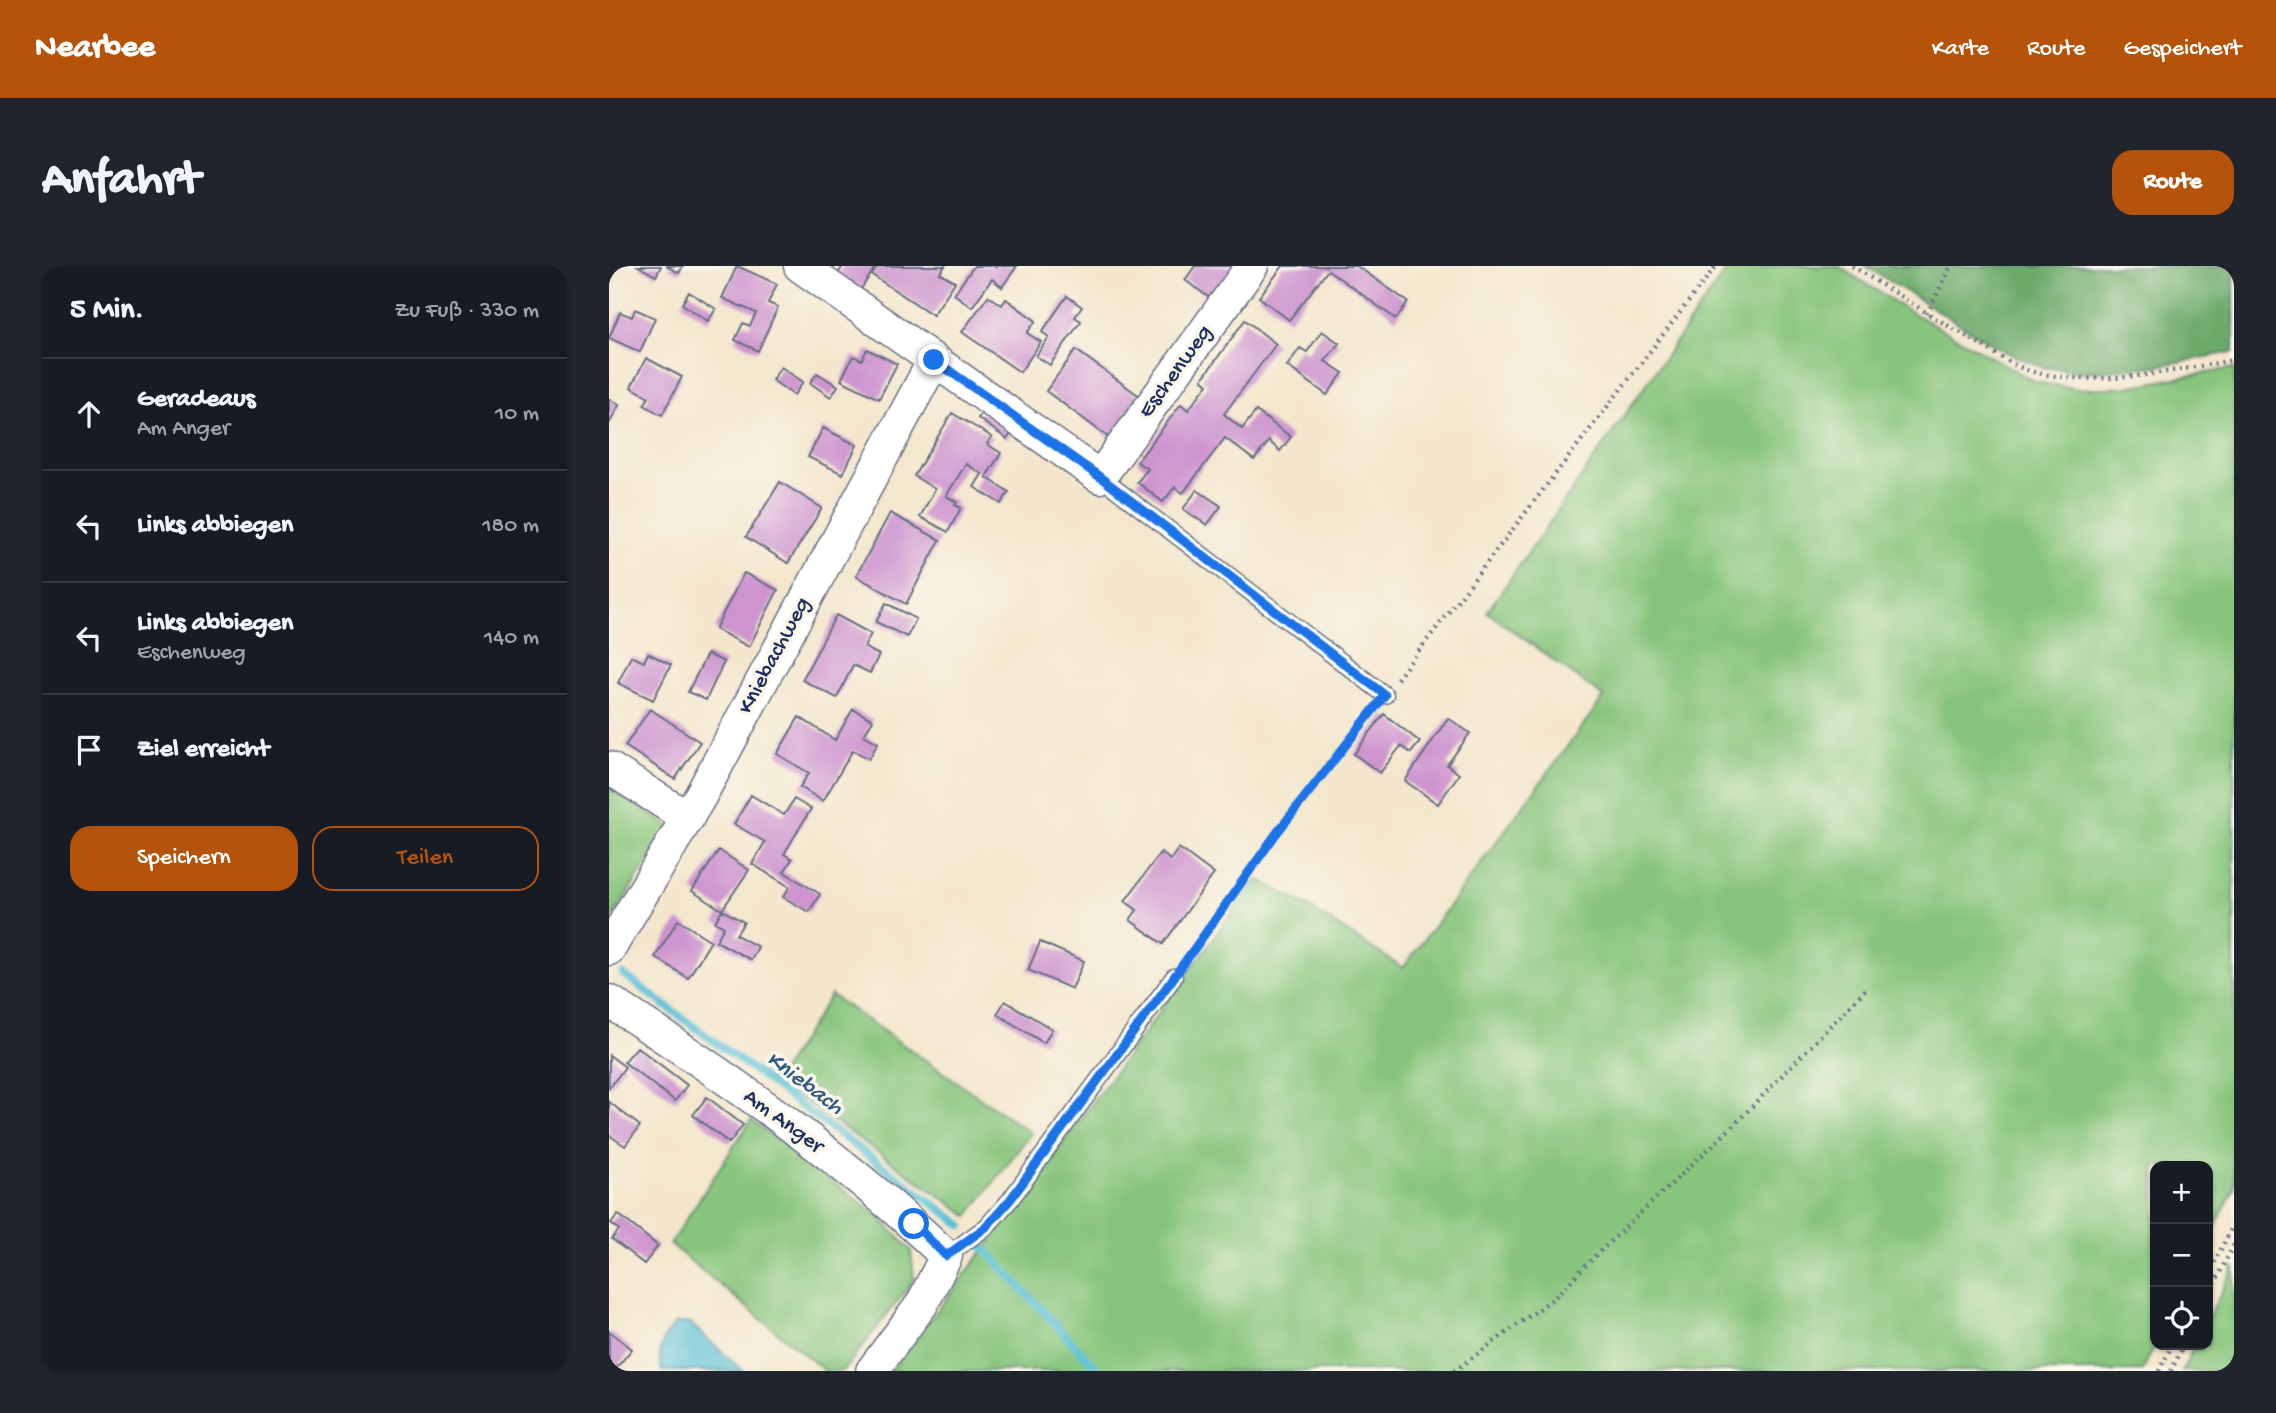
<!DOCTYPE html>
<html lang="de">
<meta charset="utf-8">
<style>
body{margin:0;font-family:"Gochi Hand",sans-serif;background:#20242c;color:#f1f3f6}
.controls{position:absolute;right:21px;bottom:21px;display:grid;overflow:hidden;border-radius:14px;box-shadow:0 2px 5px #0004}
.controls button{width:63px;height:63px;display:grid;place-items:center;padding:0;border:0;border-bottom:2px solid #363941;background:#171b24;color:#f1f3f6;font:35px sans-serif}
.stop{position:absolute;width:21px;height:21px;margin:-16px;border:5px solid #1a73e8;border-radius:50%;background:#fff}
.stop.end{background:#1a73e8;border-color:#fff;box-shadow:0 2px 7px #0008}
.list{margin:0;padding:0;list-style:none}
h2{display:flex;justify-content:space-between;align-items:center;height:91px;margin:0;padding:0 28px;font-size:30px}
h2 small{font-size:23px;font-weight:400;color:#9ea1a6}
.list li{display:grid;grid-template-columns:46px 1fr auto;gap:21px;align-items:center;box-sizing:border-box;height:112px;padding:0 28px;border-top:2px solid #363941}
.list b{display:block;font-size:26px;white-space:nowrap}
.list p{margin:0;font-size:23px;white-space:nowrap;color:#9ea1a6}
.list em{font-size:23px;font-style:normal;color:#9ea1a6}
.actions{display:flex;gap:14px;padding:21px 28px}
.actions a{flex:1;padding:16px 0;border:2px solid #b45309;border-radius:21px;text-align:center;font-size:24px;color:#b45309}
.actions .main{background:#b45309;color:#fff}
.icon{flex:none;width:38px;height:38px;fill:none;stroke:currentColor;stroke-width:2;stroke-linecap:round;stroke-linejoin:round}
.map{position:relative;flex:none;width:1625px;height:1105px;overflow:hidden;border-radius:21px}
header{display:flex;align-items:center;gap:42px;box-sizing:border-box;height:98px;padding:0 35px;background:#b45309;color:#fff}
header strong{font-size:33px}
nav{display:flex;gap:38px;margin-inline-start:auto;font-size:24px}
.intro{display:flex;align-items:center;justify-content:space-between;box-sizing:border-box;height:168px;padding:0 42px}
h1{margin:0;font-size:49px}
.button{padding:18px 32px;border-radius:21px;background:#b45309;color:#fff;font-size:24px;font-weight:700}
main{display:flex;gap:42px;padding:0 42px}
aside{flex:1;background:#171b24;border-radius:21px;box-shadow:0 2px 5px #0004}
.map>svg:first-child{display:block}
.green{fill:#87c57b;stroke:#517a6c;stroke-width:2}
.forest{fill:#6daa6b;stroke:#446c64;stroke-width:2}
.water{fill:#58bfd6;stroke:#3a779a;stroke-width:2}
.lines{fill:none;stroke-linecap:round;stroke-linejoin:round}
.stream{stroke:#58bfd6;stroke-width:8}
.building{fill:#cd94cf}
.lane-casing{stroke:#676f84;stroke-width:19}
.street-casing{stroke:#676f84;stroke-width:35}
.path{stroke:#676f84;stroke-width:4.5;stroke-dasharray:2 5;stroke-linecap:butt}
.lane{stroke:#fff;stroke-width:16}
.street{stroke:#fff;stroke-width:32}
.route{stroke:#1a73e8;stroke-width:9}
.labels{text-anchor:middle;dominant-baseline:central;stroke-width:7;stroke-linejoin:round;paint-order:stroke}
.street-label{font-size:23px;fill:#1b2f5e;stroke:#fbf7ec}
.water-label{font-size:24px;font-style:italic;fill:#2d5a82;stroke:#fbf7ec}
</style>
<header>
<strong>Nearbee</strong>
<nav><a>Karte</a><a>Route</a><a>Gespeichert</a></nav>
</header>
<div class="intro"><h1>Anfahrt</h1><a class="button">Route</a></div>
<main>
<aside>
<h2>5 Min.<small>Zu Fuß · 330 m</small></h2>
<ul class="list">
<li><svg class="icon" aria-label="ahead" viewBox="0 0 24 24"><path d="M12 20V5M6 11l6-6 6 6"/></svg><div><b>Geradeaus</b><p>Am Anger</p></div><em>10 m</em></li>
<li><svg class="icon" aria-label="left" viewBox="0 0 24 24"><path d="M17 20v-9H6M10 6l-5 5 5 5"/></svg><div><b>Links abbiegen</b></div><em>180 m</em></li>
<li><svg class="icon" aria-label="left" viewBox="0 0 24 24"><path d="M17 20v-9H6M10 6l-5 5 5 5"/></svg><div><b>Links abbiegen</b><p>Eschenweg</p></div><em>140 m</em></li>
<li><svg class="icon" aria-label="arrive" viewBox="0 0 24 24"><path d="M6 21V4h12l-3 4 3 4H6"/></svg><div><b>Ziel erreicht</b></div></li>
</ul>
<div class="actions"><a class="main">Speichern</a><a>Teilen</a></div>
</aside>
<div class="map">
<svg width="1625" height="1105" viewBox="0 0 1625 1105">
<rect width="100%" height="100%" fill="#fbf7ec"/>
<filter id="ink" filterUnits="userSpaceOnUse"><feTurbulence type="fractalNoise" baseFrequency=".0143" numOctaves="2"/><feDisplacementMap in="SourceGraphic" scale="14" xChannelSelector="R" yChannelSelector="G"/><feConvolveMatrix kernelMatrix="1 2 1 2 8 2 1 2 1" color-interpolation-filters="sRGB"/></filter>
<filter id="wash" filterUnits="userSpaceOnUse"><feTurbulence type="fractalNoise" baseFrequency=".00686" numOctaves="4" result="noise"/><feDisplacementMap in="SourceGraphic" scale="28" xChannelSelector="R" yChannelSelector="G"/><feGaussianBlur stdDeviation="1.57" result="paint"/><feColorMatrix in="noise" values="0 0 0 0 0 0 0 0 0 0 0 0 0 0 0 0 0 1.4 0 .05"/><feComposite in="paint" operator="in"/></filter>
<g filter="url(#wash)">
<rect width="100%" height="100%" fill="#f3e6cc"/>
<path class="green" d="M1120 0H1229L1295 42 1427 116 1469 123 1518 121 1625 102V923L1599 975V900H1546V1079L1533 1105H282L387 968 648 613 693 637 794 702 995 431 878 346Z
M0 522 61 560 0 657Z
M222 729 422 867 359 950 167 814Z
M142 854 268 949 302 984 305 1014 234 1105H216L61 978Z
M1625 1000V1105H1573L1586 1079H1599V1053Z"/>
<path class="forest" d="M1256 0H1625V86L1548 100 1474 106 1433 101 1396 86Z"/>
<path class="water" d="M67 1057H81L134 1105H53C47 1085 53 1072 67 1057Z"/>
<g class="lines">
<path class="stream" d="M14 708 353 959
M374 981 490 1105"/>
</g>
<g id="blocks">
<path class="building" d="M29 0H52L47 10Z
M57 0H74L70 7Z
M128 0 168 18 159 37 169 41 149 85 126 74 134 57 141 60 147 47 113 32Z
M234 0H267L252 23 229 8Z
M269 0H336L331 7 346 16 324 49 263 9Z
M365 0H408L393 21 383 13 363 41 345 28Z
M586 0H626L602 33 576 14Z
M674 0H748L799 36 787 53 719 4 680 54 650 31Z
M80 26 107 43 99 55 73 38Z
M379 30 393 39 397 33 427 55 418 67 432 76 411 106 353 66Z
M458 30 473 41 466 51 472 55 441 99 427 90 440 71 433 66Z
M26 43 46 52 31 86 0 72 11 46 23 51Z
M636 54 667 78 615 148 633 163 647 145 682 171 671 185 660 175 645 194 616 172 574 227 566 221 554 236 528 216 539 203 528 196 572 138 579 144 599 118 593 113Z
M713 65 730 77 716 95 734 107 718 129 678 100 691 82 698 86Z
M258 83 288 98 270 133 232 114 244 90 253 94Z
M467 84 536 134 506 176 437 125Z
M37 92 73 111 53 149 35 139 40 131 22 121Z
M172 101 194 116 185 129 163 114Z
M208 107 229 120 222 131 201 117Z
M0 133 10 139 0 158Z
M377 142 406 163 398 173 369 152Z
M343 147 383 171 378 178 392 187 377 211 400 226 392 238 365 221 373 208 357 198 337 230 348 236 346 239 352 242 339 266 311 251 326 223 305 210Z
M214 162 248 179 234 208 199 191Z
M171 216 213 242 179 297 137 271Z
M588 224 612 240 598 259 574 243Z
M281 247 331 274 297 338 247 310Z
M135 307 169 324 140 381 106 363Z
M277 337 307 353 298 371 267 356Z
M227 349 262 368 255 381 270 389 261 407 244 399 228 432 193 414Z
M39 387 62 399 44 434 9 417 22 390 35 396Z
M98 388 115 396 97 434 79 426Z
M41 443 91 476 66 513 16 480Z
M244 443 264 454 255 469 269 477 260 493 244 484 214 535 191 521 200 507 168 488 190 451 226 474Z
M775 448 811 476 802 487 792 480 771 507 745 488Z
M839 452 861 467 838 499 850 508 829 538 796 515Z
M142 529 175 549 185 533 202 543 175 588 183 593 175 606 211 628 200 646 174 631 181 621 143 598 156 576 125 558Z
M570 582 605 608 554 678 521 654 528 644 516 635 552 586 561 594Z
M110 584 140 604 113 644 135 656 127 669 149 681 142 694 107 675 115 661 106 656 113 644 83 625Z
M69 654 102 675 79 712 46 691Z
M431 676 475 695 463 723 419 704Z
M396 735 443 763 435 777 388 748Z
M28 781 78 819 66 835 15 796Z
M0 789 16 801 0 822Z
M98 831 134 859 120 877 84 849Z
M0 836 31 860 16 880 0 869Z
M9 948 49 980 35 998 3 973 10 964 2 957Z
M0 1065 23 1083 5 1105H0Z"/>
</g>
</g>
<g filter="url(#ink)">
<use href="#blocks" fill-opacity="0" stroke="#676f84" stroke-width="2"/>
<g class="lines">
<defs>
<path id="lane" d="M491 211 776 429
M337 990 377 961 401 934 565 711"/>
<path id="street" d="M191 0 491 211 643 0
M0 502 79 552
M0 683 92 529 325 94
M0 735C117 810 238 894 337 990L313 1038 263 1105"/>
</defs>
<use href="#lane" class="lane-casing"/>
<use href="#street" class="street-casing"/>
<path class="path" d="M1243 0C1286 27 1328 54 1371 78 1389 89 1408 103 1429 107 1493 121 1562 105 1625 94
M1318 48 1342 0
M788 413 1107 0
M576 696 667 568 763 445
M1599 1009 1625 957
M1599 1031 1625 978
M845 1105 945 1032 987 989 1126 858 1257 723
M1550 1105 1563 1079
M1562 1105 1575 1079"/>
<use href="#lane" class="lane"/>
<use href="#street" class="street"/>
</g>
</g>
<g class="lines" filter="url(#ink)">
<path class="route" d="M305 958 337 990 377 961 401 934 565 711 667 568 776 429 491 211 325 94"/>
</g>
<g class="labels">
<g class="street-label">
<text transform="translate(567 106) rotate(-54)">Eschenweg</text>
<text transform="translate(166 390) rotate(-62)">Kniebachweg</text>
<text transform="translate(174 856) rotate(36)">Am Anger</text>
</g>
<g class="water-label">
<text transform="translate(195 818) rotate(37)">Kniebach</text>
</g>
</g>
</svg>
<div class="controls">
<button>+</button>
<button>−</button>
<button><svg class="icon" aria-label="locate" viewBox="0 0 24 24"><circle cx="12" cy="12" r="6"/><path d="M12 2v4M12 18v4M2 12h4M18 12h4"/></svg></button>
</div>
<div class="stop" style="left:305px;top:958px"></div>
<div class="stop end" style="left:325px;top:94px"></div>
</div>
</main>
